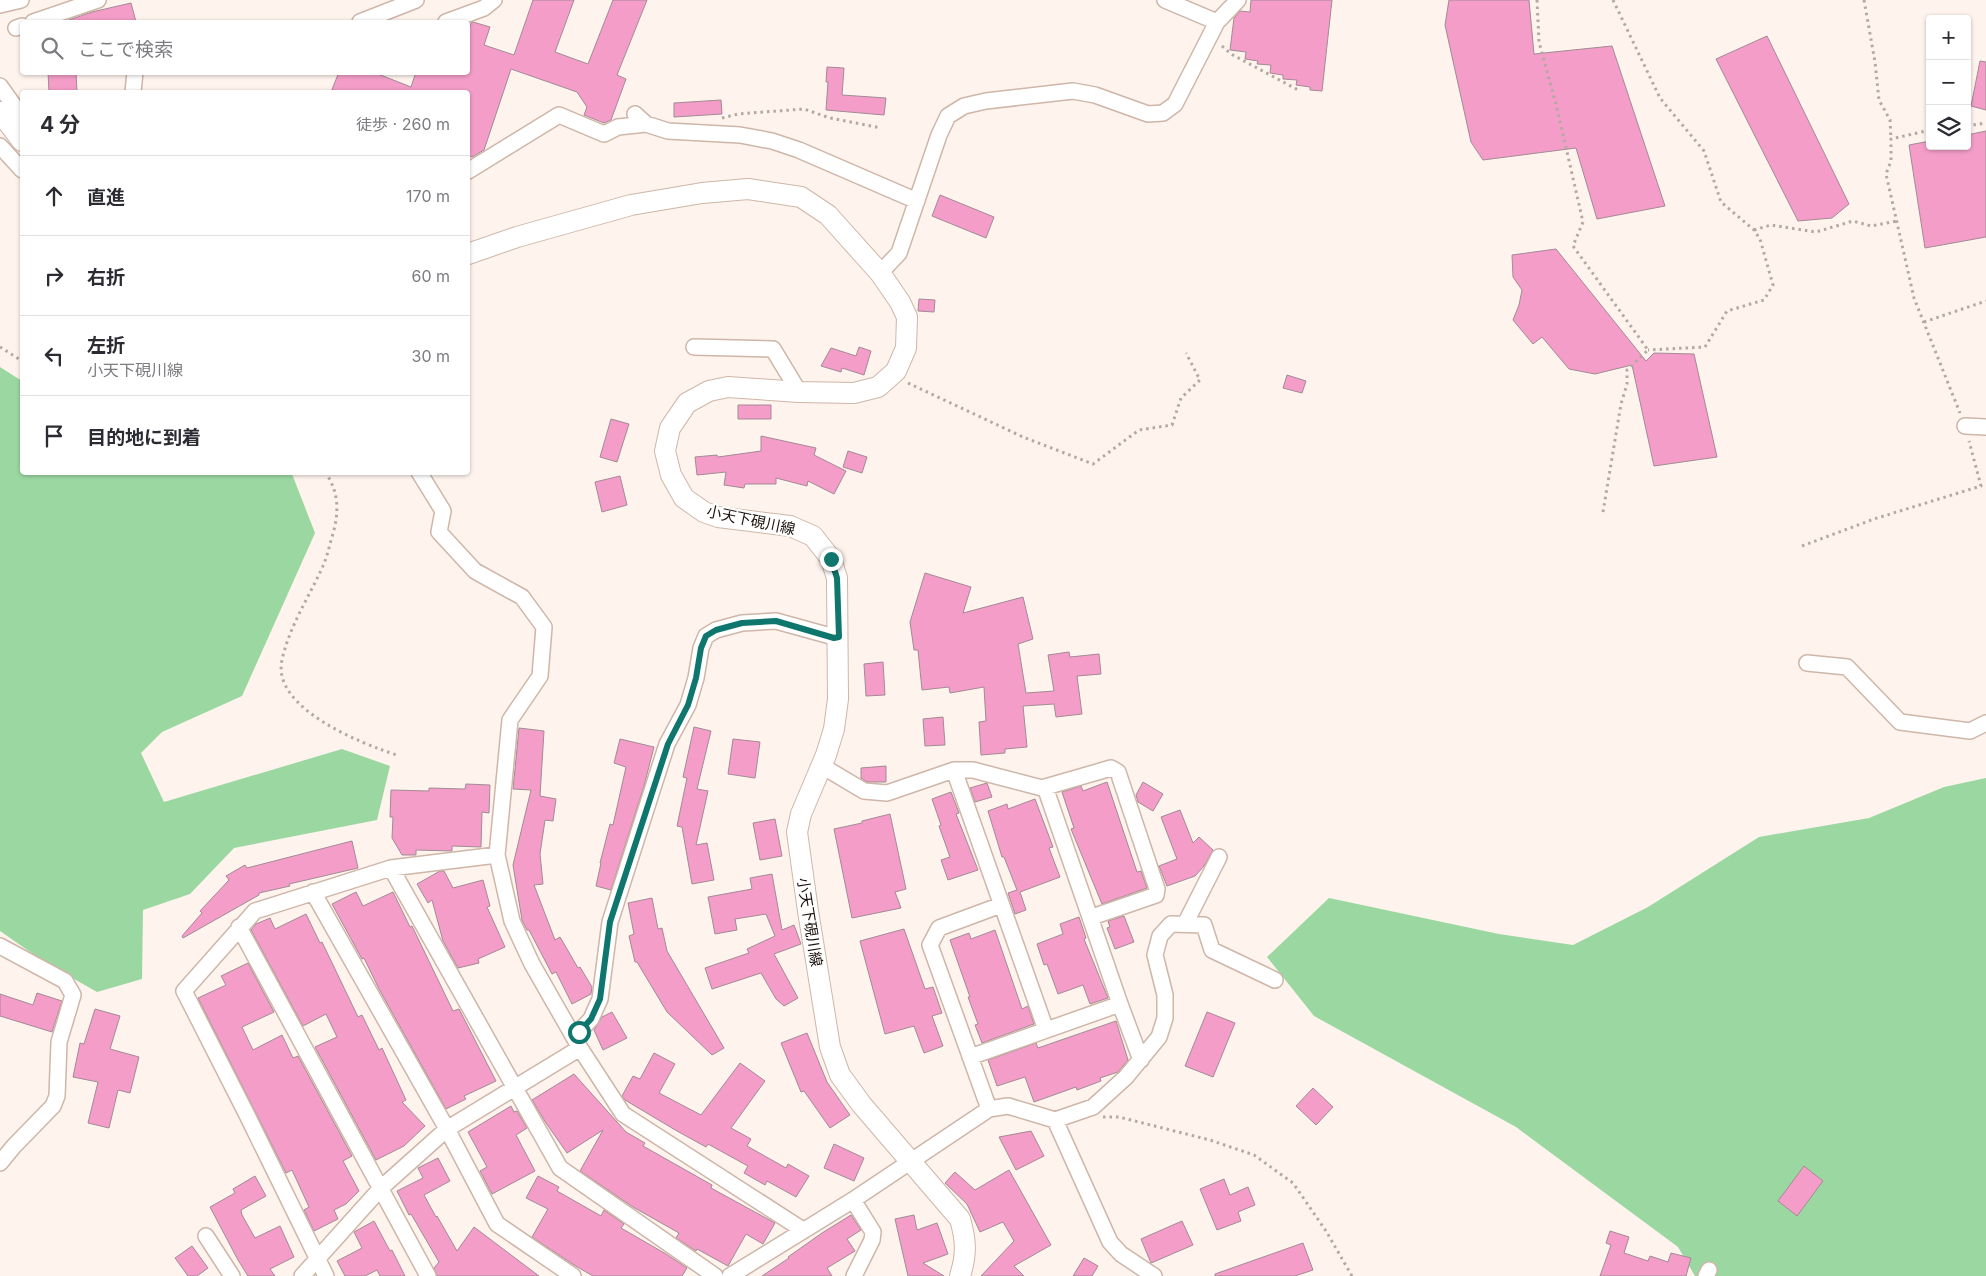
<!DOCTYPE html>
<html lang="ja">
<meta charset="utf-8">
<style>
body{margin:0;font-family:Inter,"Noto Sans JP",sans-serif;background:#f2f2f3;color:#2b2b33}
.controls{position:absolute;right:15px;top:15px;display:grid;overflow:hidden;border-radius:5px;box-shadow:0 1px 4px #0004}
.controls button{width:45px;height:45px;display:grid;place-items:center;padding:0;border:0;border-bottom:1px solid #e1e1e2;background:#fff;color:#2b2b33;font:25px sans-serif}
.stop{position:absolute;width:15px;height:15px;margin:-11px;border:4px solid #0f766e;border-radius:50%;background:#fff}
.stop.end{background:#0f766e;border-color:#fff;box-shadow:0 1px 5px #0008}
.list{margin:0;padding:0;list-style:none}
h2{display:flex;justify-content:space-between;align-items:center;height:65px;margin:0;padding:0 20px;font-size:21px}
h2 small{font-size:16px;font-weight:400;color:#7c7c81}
.list li{display:grid;grid-template-columns:32px 1fr auto;gap:15px;align-items:center;box-sizing:border-box;height:80px;padding:0 20px;border-top:1px solid #e1e1e2}
.list b{display:block;font-size:19px;white-space:nowrap}
.list p{margin:0;font-size:16px;white-space:nowrap;color:#7c7c81}
.list em{font-size:16px;font-style:normal;color:#7c7c81}
.icon{flex:none;width:28px;height:28px;fill:none;stroke:currentColor;stroke-width:2;stroke-linecap:round;stroke-linejoin:round}
.map{position:relative;flex:none;width:1986px;height:1276px;overflow:hidden}
.search{position:absolute;background:#fff;box-shadow:0 1px 4px #0004;left:20px;top:20px;width:450px;height:55px;display:flex;align-items:center;gap:12px;box-sizing:border-box;padding:0 18px;border-radius:5px;color:#7c7c81;font-size:19px}
.panel{position:absolute;background:#fff;box-shadow:0 1px 4px #0004;left:20px;top:90px;width:450px;height:385px;border-radius:5px}
.map>svg:first-child{display:block}
.green{fill:#9bd8a1}
.building{fill:#f39dc8;stroke:#a38a95}
.lines{fill:none;stroke-linecap:round;stroke-linejoin:round}
.minor-casing{stroke:#ceb6a8;stroke-width:18}
.major-casing{stroke:#ceb6a8;stroke-width:22}
.path{stroke:#b3a9a3;stroke-width:3;stroke-dasharray:2.5 4;stroke-linecap:butt}
.minor{stroke:#fff;stroke-width:15}
.major{stroke:#fff;stroke-width:20}
.route{stroke:#0f766e;stroke-width:6}
.labels{text-anchor:middle;dominant-baseline:central;stroke-width:4.5;stroke-linejoin:round;paint-order:stroke}
.street-label{font-size:15px;fill:#1c130e;stroke:#fff}
</style>
<div class="map">
<svg width="1986" height="1276" viewBox="0 0 1986 1276">
<rect width="100%" height="100%" fill="#fef3ed"/>
<path class="green" d="M0 367 22 381V472L289 473 292 474 315 533 242 696 162 732 141 753 164 802 342 749 390 766 377 820 234 848 190 894 143 910 142 979 97 992 46 963 0 931Z
M1986 778V1276H1695L1678 1247 1516 1127 1314 1016 1267 957 1329 898 1499 934 1573 945 1648 907 1759 837 1869 818 1944 787Z"/>
<path class="building" d="M533 0H574L555 52 588 64 613 0H647L617 75 626 79 611 120 604 123 584 115 587 107 577 92 511 69 484 150 472 157 468 156V92H331L339 72H373L411 87 416 72H468V32L471 23 473 22 490 27 484 45 514 55Z
M1251 0H1332L1322 91 1310 90V87L1296 85 1297 80 1283 79V75L1270 73 1271 65 1257 64 1258 61 1245 59 1246 52 1230 50 1234 18 1240 11 1250 12Z
M1449 0H1529L1534 54 1612 46 1665 206 1597 219 1576 148 1483 160 1471 142 1445 25Z
M131 3 136 22H70L69 20 92 12Z
M1767 36 1849 204 1832 218 1798 221 1716 59Z
M1980 61 1986 62V110L1971 106Z
M827 67 844 68 842 95 886 98 884 115 826 110 828 82H826Z
M48 72H76L77 92H49Z
M721 100 722 114 674 117V103Z
M1986 131V237L1925 248 1909 145 1930 141V146H1967V135Z
M940 195 994 217 986 238 932 216Z
M1556 249 1646 361 1654 353 1694 354 1717 457 1654 466 1632 365 1595 374 1569 369 1542 337 1533 344 1513 320 1519 305 1522 290 1513 277 1512 255Z
M919 299 935 300 934 312 918 311Z
M859 347 871 351 864 375 842 368 841 372 821 366 831 348 856 356Z
M1287 375 1306 381 1302 393 1283 388Z
M738 405H771V419H738Z
M611 419 629 424 617 462 600 457Z
M761 436 816 448 814 455 846 471 834 494 808 481 807 486 776 478V484H745L744 488 724 485 726 472 697 475 695 457 717 455 718 457 761 451Z
M848 451 867 457 862 473 843 467Z
M620 476 627 505 602 512 595 482Z
M925 573 971 587 963 613 1023 597 1033 639 1018 644 1026 693 1054 691 1048 655 1069 652 1070 657 1099 654 1101 674 1077 676 1082 714 1056 717 1054 704 1023 706 1027 747 1005 749V753L981 755 979 722 986 721 984 687 950 693 949 687 922 690 918 650H914L910 622Z
M883 662 885 695 866 696 864 664Z
M943 717 945 745 925 746 923 719Z
M694 727 711 731 697 789 708 791 696 845 707 843 714 880 692 884 682 827 677 826 687 778 683 777Z
M519 728 544 731 540 796 556 799 553 821 545 820 540 854 543 884 534 885 555 940 560 937 578 968 580 967 592 987 591 994 572 1004 556 972 552 974 529 930H527L522 920 513 865 531 790 513 789Z
M620 739 654 747 644 786 611 890 596 886 601 863H600L610 824 613 825 626 767 614 763Z
M733 739 760 742 755 778 728 774Z
M886 766V782H867L861 778V768Z
M1107 782 1137 872 1141 871 1147 888 1102 904 1071 829 1074 828 1062 792 1081 786 1083 791Z
M1143 782 1163 794 1153 811 1138 802 1136 795Z
M987 783 992 797 975 802 970 788Z
M466 784 490 785 489 813 482 812 481 847 452 846V851L416 850V855H402L392 838 393 817H390L391 790 429 791V788L465 789Z
M951 792 959 813 956 814 978 870 948 880 941 860 950 857 939 826 941 825 932 799Z
M1035 799 1053 847 1049 848 1060 877 1020 892 1026 910 1015 914 1008 893 1017 890 1004 857H1002L988 811 1007 804 1008 809Z
M1180 810 1193 843 1199 837 1213 850 1204 866 1195 876 1167 886 1159 866 1177 859 1161 817Z
M890 814 906 889 895 892 901 908 852 918 834 829 862 823V821Z
M775 819 782 856 760 860 753 823Z
M352 841 358 868 289 884 290 886 259 893V895L183 938 182 936 202 913 200 911 229 880 226 876 245 865 247 868Z
M440 871H444L453 888 483 880 490 906 487 907 505 947 478 959 479 963 458 968 443 941 432 900 428 903 417 884Z
M772 874 782 930 794 925 801 944 774 954 798 998 784 1006 776 999 761 973 712 989 705 968 749 953 747 949 775 936 766 914 735 919 737 930 715 934 708 897 752 889 750 878Z
M356 892 363 906 393 892 410 927 412 926 453 1011 459 1009 496 1081 464 1096 466 1099 446 1109 379 989 364 958 362 959 332 904Z
M652 898 658 929 662 928 667 951 724 1048 712 1055 667 1012 637 962H635L629 936 634 934 628 903Z
M306 914 320 943 322 942 358 1017 362 1015 379 1050 382 1048 406 1100 402 1102 425 1126 404 1146 376 1160 315 1047 337 1037 326 1014 303 1026 251 930 256 924 270 918 275 929Z
M1124 916 1134 942 1115 949 1107 928 1110 927 1108 921Z
M1079 917 1086 938 1084 939 1108 998 1090 1004 1083 985 1058 994 1047 964 1044 965 1037 944 1063 934 1060 924Z
M904 929 925 989 933 987 942 1013 932 1016 943 1046 924 1053 914 1026 885 1034 860 941Z
M995 930 1022 1009 1028 1006 1034 1024 982 1043 975 1025 978 1024 968 997H970L950 940 969 933 971 939Z
M248 963 274 1012 242 1027 253 1050 282 1035 293 1058 298 1056 352 1156 343 1161 359 1191 346 1204 334 1210 338 1219 314 1231 304 1210 309 1207 292 1170 286 1173 198 998 226 985 221 976Z
M37 993 62 1001 52 1032 0 1016V994L33 1005Z
M95 1009 120 1016 110 1049 139 1057 130 1093 118 1090 109 1128 88 1123 98 1082 73 1077 80 1043 84 1044Z
M612 1012 627 1038 603 1050 594 1030 602 1017Z
M1207 1012 1235 1023 1213 1077 1185 1066Z
M1116 1021 1128 1060 1118 1072 1100 1078 1101 1081 1077 1090 1076 1087 1034 1102 1025 1077 997 1086 988 1060 1036 1043 1038 1048Z
M807 1033 827 1082 850 1115 830 1128 804 1091 801 1092 781 1043Z
M654 1053 675 1064 659 1093 701 1115 740 1063 765 1081 731 1128 751 1139 747 1146 786 1168 788 1164 809 1176 796 1197 767 1181 765 1185 744 1173 748 1166 708 1144 706 1147 677 1131 625 1100 622 1096 633 1076 640 1079Z
M574 1074 626 1132 645 1143 643 1146 712 1185 711 1188 775 1223 763 1244 746 1234 728 1266 697 1249 696 1251 676 1238 679 1233 633 1207 580 1171 603 1130 567 1153 546 1123 532 1100Z
M1313 1088 1333 1107 1316 1125 1296 1106Z
M511 1106 514 1112 517 1111 527 1128 516 1135 535 1171 492 1194 480 1171 487 1167 468 1132Z
M1031 1131 1044 1156 1016 1170 999 1137Z
M834 1144 864 1158 854 1181 824 1168Z
M438 1158 450 1181 424 1195 436 1217 437 1216 457 1251 474 1227 539 1276H437L434 1268 439 1262 411 1214 409 1215 397 1191 423 1178 418 1168Z
M1804 1166 1823 1181 1797 1216 1778 1201Z
M1009 1170 1051 1245 1014 1266 1024 1276H981L1014 1241 1003 1222 980 1232 967 1204 945 1183 955 1172 975 1190Z
M255 1176 266 1196 241 1210 242 1215 255 1238 280 1226 294 1257 270 1269 275 1276H248L238 1260 210 1207 235 1193 233 1189Z
M538 1176 559 1187 557 1191 601 1216 604 1210 624 1224 621 1228 666 1254 687 1268 682 1276H593L574 1265 532 1237 548 1209 526 1198Z
M1224 1179 1230 1195 1248 1187 1255 1205 1238 1212 1241 1221 1217 1230 1200 1189Z
M851 1215 861 1230 847 1239 855 1251 827 1268 832 1276H762L789 1258 788 1257 822 1233Z
M914 1215 917 1230 937 1223 948 1254 923 1263 944 1276H908L895 1219Z
M374 1221 390 1251 392 1250 405 1276H380L377 1270 365 1276H345L337 1261 362 1248 354 1232Z
M1182 1221 1193 1245 1151 1263 1141 1239Z
M1610 1231 1629 1237 1624 1253 1648 1261 1650 1256 1668 1262 1671 1253 1691 1258 1686 1276H1600L1611 1245 1606 1243Z
M1303 1243 1313 1270 1295 1276H1215V1274Z
M192 1246 208 1268 197 1276H188L175 1258Z
M1084 1258 1098 1266 1092 1276H1073Z"/>
<g class="lines">
<defs>
<path id="minor" d="M1165 0 1217 22
M0 5 21 0
M33 22 98 0
M360 22 416 0
M446 22 484 8 494 0
M16 28 22 26
M0 86 22 117
M133 92 135 72
M635 114 646 124 668 131 740 135 772 141 799 150 917 201
M0 146 22 170
M468 171 559 115 604 134 618 127 646 124
M880 273 899 253 939 135 948 116 964 106 986 101 1073 91 1095 95 1148 114 1163 113 1175 104 1217 22 1238 0
M694 347 773 349 799 392
M1965 426 1986 427
M419 472 443 511 439 532 475 571 522 597 544 627 540 676 510 720 497 855 512 921 532 964 580 1048 623 1114 803 1230
M1807 663 1847 667 1900 722 1970 731 1986 723
M822 766 864 791 887 793 954 770H973L1042 788 1111 768 1118 772 1157 889 1156 895 1092 917
M954 770 1046 1030
M1045 787 1120 1004
M391 868 560 1168 715 1276
M313 892 447 1129 497 1224 573 1276
M1185 924 1219 857
M239 927 428 1276
M0 946 65 981 73 995 59 1042 57 1096 53 1106 14 1146 0 1163
M573 1035 579 1032 591 1019 600 999 610 922 667 744 688 705 696 678 701 648 706 636 716 630 742 623 776 621 834 637H839
M970 1057 1120 1004 1141 1060
M989 1109 930 945 939 928 1001 905
M1055 1120 1110 1242 1121 1254 1154 1276
M853 1200 873 1232 872 1240 854 1276
M206 1236 232 1276
M302 1276 381 1188 447 1129 580 1048
M326 1276 246 1113 184 991 255 911 391 868 497 855
M730 1276 853 1200 989 1109 1008 1106 1055 1120 1093 1107 1126 1077 1159 1037 1165 1018V995L1155 955 1160 936 1171 924 1204 925 1212 950 1275 980
M1706 1276 1709 1270"/>
<path id="major" d="M0 112 22 141
M468 254 517 237 631 205 702 193 748 189 801 197 828 215 880 273 900 302 907 317 906 348 896 371 878 387 854 393 799 392 728 387 709 391 687 403 670 428 665 451 671 475 684 498 704 512 718 517 790 526 813 536 831 559 837 578 838 699 834 729 826 755 801 814 797 832 808 911 830 1047 840 1075 862 1105 960 1219C966 1240 967 1254 960 1276"/>
</defs>
<use href="#minor" class="minor-casing"/>
<use href="#major" class="major-casing"/>
<path class="path" d="M1537 0 1539 42 1557 108 1583 222 1573 246 1648 350 1627 370V384L1621 404 1603 512
M1613 0 1660 98 1704 151 1721 202 1754 230 1760 239 1773 285 1764 300 1727 311 1705 347 1648 350
M1864 0 1875 62 1879 100 1890 120 1891 139
M1222 46 1231 54 1300 91
M722 118 738 114 804 109 830 118 881 128
M1967 126 1986 123
M1930 130 1891 139V161L1886 174 1914 298 1960 413
M1754 230 1771 225 1816 232 1853 221 1871 226 1897 221
M1924 322 1986 301
M0 347 22 361
M908 383 1023 437 1093 464 1139 430 1172 425 1181 398 1200 380 1186 353
M325 472C340 493 339 514 332 537 329 547 327 557 323 566 309 597 289 627 282 660 271 708 362 744 397 755
M1802 546 1874 519 1981 486 1969 441
M1103 1117H1119L1210 1140 1254 1155 1293 1183 1326 1231 1352 1276"/>
<use href="#minor" class="minor"/>
<use href="#major" class="major"/>
</g>
<g class="lines">
<path class="route" d="M579 1032 591 1019 600 999 610 922 668 744 688 705 696 678 701 648 706 636 716 630 742 623 776 621 834 638 839 637 837 578 831 559"/>
</g>
<g class="labels">
<g class="street-label">
<text transform="translate(751 520) rotate(12)">小天下硯川線</text>
<text transform="translate(810 922) rotate(81)">小天下硯川線</text>
</g>
</g>
</svg>
<div class="controls">
<button>+</button>
<button>−</button>
<button><svg class="icon" aria-label="layers" viewBox="0 0 24 24"><path d="M12 4l9 5-9 5-9-5zM3 14l9 5 9-5"/></svg></button>
</div>
<div class="stop" style="left:579px;top:1032px"></div>
<div class="stop end" style="left:831px;top:559px"></div>
<div class="search"><svg class="icon" aria-label="search" viewBox="0 0 24 24"><circle cx="10" cy="10" r="6"/><path d="M15 15l6 6"/></svg>ここで検索</div>
<section class="panel">
<h2>4 分<small>徒歩 · 260 m</small></h2>
<ul class="list">
<li><svg class="icon" aria-label="ahead" viewBox="0 0 24 24"><path d="M12 20V5M6 11l6-6 6 6"/></svg><div><b>直進</b></div><em>170 m</em></li>
<li><svg class="icon" aria-label="right" viewBox="0 0 24 24"><path d="M7 20v-9h11M14 6l5 5-5 5"/></svg><div><b>右折</b></div><em>60 m</em></li>
<li><svg class="icon" aria-label="left" viewBox="0 0 24 24"><path d="M17 20v-9H6M10 6l-5 5 5 5"/></svg><div><b>左折</b><p>小天下硯川線</p></div><em>30 m</em></li>
<li><svg class="icon" aria-label="arrive" viewBox="0 0 24 24"><path d="M6 21V4h12l-3 4 3 4H6"/></svg><div><b>目的地に到着</b></div></li>
</ul>
</section>
</div>
